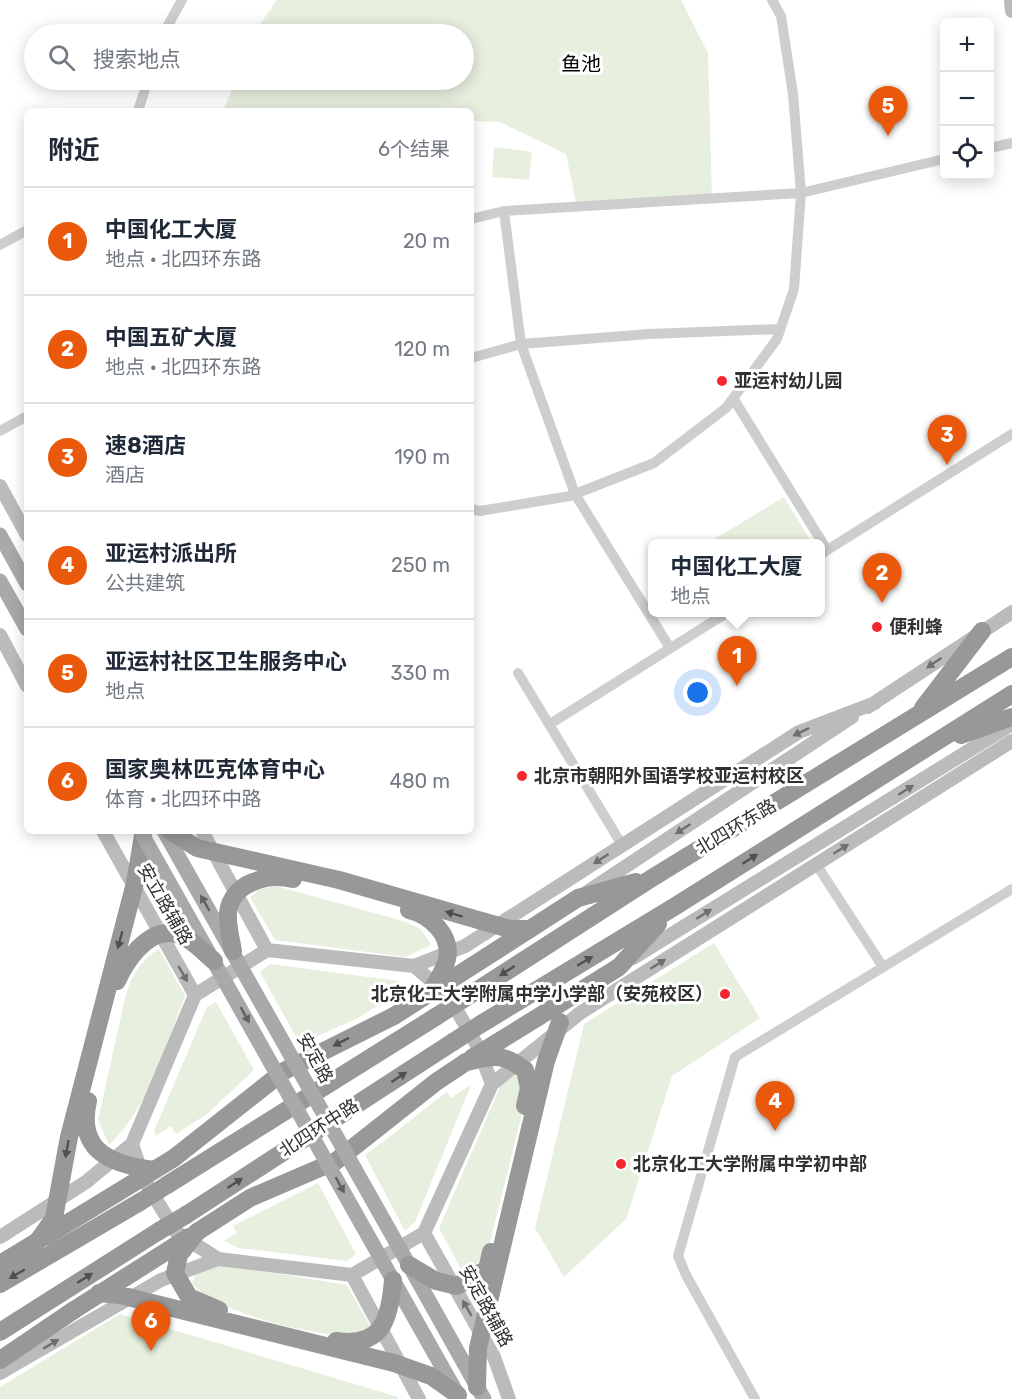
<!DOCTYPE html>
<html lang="zh">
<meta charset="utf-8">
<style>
body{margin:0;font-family:Rubik,"Noto Sans SC",sans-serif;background:#f2f2f3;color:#1f2937}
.controls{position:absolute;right:18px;top:18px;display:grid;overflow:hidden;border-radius:9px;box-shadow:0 3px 15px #0003}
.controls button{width:54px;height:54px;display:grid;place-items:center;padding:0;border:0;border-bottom:2px solid #e0e1e3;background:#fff;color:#1f2937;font:30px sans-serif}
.you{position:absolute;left:698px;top:693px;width:21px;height:21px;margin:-15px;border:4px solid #fff;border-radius:50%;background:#1a73e8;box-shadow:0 0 0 9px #1a73e833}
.badge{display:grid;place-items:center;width:39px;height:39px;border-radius:50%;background:#ea580c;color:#fff;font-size:20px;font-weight:700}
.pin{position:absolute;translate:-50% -50px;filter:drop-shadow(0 2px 3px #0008)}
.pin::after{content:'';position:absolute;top:32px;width:21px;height:18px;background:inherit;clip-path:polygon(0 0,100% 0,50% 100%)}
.popup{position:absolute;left:648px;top:539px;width:177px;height:78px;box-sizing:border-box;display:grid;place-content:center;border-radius:9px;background:#fff;filter:drop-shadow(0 2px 4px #0005);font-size:20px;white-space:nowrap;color:#747a83}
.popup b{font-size:22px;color:#1f2937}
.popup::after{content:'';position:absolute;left:50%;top:100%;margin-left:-12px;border:12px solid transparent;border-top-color:#fff}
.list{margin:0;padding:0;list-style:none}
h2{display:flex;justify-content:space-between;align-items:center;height:78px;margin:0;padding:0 24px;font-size:26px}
h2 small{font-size:20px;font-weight:400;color:#747a83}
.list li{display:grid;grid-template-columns:39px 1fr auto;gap:18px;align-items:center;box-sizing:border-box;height:108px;padding:0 24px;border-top:2px solid #e0e1e3}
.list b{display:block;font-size:22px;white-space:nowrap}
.list p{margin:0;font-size:20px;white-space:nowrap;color:#747a83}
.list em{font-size:20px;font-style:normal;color:#747a83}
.icon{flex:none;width:33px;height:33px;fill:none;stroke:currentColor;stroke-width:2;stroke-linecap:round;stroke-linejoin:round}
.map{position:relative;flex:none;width:1012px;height:1399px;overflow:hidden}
.search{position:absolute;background:#fff;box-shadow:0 3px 15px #0003;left:24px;top:24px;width:450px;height:66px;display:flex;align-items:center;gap:15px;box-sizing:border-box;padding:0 21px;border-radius:33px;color:#747a83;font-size:22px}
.panel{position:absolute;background:#fff;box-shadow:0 3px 15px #0003;left:24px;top:108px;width:450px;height:726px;border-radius:9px}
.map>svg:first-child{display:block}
.green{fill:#e7efdf}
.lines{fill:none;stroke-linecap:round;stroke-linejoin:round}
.street{stroke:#cecece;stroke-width:10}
.secondary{stroke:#bbb;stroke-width:14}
.primary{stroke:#a9a9a9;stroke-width:15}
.highway{stroke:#989898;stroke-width:18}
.primary-bridge{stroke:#a9a9a9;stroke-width:15}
.highway-bridge{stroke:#989898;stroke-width:18}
.oneway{fill:#6f6f6f}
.oneway2{fill:#505050}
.oneway3{fill:#616161}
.poi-dot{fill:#f6262e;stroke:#fff;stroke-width:2}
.labels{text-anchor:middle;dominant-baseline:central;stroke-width:6;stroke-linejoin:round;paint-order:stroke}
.poi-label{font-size:18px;font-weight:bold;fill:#313131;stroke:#fff;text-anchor:start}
.street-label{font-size:18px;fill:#313131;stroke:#fff}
.neighbourhood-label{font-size:20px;fill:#000;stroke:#fff}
</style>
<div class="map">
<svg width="1012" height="1399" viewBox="0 0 1012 1399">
<rect width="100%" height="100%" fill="#fff"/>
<path class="green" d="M277 0H681L708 53 712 198 577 207 566 154 500 122 471 121V111H223L236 80H464V34H253Z
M494 147 532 152 529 180 492 177Z
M784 497 812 543H708Z
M276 886 403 921 421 929 431 945 405 957 275 940 250 897 260 889Z
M714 943 760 1018 672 1076 626 1219 564 1277 535 1228 584 1024Z
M159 949 185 996C164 1047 150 1106 109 1145L98 1120 126 994C133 974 141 960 159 949Z
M270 964 399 981 401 985 382 994 386 1001 356 1019 300 1044 260 972Z
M216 1002 254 1070 207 1114 176 1134 171 1126 156 1136 154 1131 207 1007Z
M514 1070 525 1082 526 1098 490 1242 477 1264 463 1273 439 1228 504 1078Z
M471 1085 415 1222 405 1231 365 1155C394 1135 419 1112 447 1092L451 1098Z
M318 1183 356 1254 347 1261 239 1248 224 1241 237 1233 233 1226Z
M211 1265H226L347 1285 370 1326 358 1336C315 1337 223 1315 192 1284L196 1272Z
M120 1314 398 1397 399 1399H0V1387Z"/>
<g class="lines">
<path class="street" d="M163 34 182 0
M138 111 148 80
M990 148 1012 143
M504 211 521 344 575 494 670 648
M471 219 504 211 801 193 944 159
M0 245 27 230
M471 358 521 344 649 334 780 329
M733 398 827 550
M0 431 27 416
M471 509 480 511 570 496 654 463 726 408 777 339 794 289 801 193 793 94 781 16 772 0
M821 554 1012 434
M518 673 622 845
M550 724 728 612
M816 864 883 967
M755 1399 686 1275 678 1256 735 1057 1012 889"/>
<path class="secondary" d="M1011 0 1012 11
M0 486 27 535
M0 635 27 686
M868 707 1012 612
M103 831 195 995
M202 831 267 950
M587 892 852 717
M633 958 1012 724
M414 966 448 995 478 1047 492 1084
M132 1144 144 1180 176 1232 218 1259 352 1275 424 1233 492 1084 580 1013 1012 741
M424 1233 494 1357 509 1399
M0 1237 86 1182 132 1144 195 995 267 950 414 966 465 946 799 732 875 703
M352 1275 419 1399
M0 1373 161 1280 218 1259"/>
<path class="primary" d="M0 535 27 584
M0 581 27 629
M409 1265 484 1399
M393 1280 458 1395"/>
<path class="highway" d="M923 708 982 631
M961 735 1012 717
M135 883 143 836
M516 929H530L578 898 636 882
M603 977 619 967 658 924
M462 1000 652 878 1012 657
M481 1024 674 907 1012 694
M174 1158 284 1071 394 1016
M167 1185 437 1016
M186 1215 453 1042
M197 1232 250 1198 336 1161 436 1082 466 1062
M0 1264 38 1241
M0 1284 140 1202
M0 1332 159 1231
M0 1360 74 1310"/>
<path class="primary-bridge" d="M164 831 409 1265
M143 836 393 1280"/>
<path class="highway-bridge" d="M170 831 197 848 339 880 510 929
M409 910C430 915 452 935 447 959 445 969 437 981 432 990
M233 951C231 939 227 925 228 913 231 882 269 873 293 879
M117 981C126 961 146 931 171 933 187 934 202 951 214 961
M394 1016 530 929
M437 1016 462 1000
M453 1042 481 1024
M472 1058 603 977
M466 1062C494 1056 501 1052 525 1070L529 1088 525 1106
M88 1101C76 1152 113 1165 155 1170
M140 1202 167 1185
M159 1231 186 1215
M197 1232 179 1255 175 1273 189 1297 219 1310
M45 1237 174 1158
M38 1241 54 1218 69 1137 135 883
M409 1265 436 1281 457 1286 487 1269 491 1252
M99 1293 120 1295 394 1363 431 1376 458 1395
M74 1310 189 1237
M336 1341C382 1348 390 1319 393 1280
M477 1387 478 1348 546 1061 560 1022"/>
</g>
<defs><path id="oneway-solid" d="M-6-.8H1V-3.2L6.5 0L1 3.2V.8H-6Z" transform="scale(1.5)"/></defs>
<g class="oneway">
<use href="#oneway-solid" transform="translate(934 663) rotate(146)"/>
<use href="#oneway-solid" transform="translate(801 732) rotate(154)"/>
<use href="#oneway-solid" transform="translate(906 790) rotate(-32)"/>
<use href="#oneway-solid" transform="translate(683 829) rotate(147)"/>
<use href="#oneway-solid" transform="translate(841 849) rotate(-32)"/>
<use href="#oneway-solid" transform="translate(601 859) rotate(147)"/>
<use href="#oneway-solid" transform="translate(704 914) rotate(-32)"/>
<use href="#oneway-solid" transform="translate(658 964) rotate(-32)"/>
<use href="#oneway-solid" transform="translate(183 974) rotate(60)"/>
<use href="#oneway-solid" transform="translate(467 1308) rotate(-120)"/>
<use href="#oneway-solid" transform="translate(51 1344) rotate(-31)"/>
</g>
<g class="oneway2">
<use href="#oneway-solid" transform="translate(750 859) rotate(-32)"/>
<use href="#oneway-solid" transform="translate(454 914) rotate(-163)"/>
<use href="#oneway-solid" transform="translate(120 940) rotate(105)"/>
<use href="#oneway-solid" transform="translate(585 961) rotate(-31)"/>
<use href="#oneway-solid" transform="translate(507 971) rotate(147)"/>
<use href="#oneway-solid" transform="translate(341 1042) rotate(153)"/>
<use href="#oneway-solid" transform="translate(399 1077) rotate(-33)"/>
<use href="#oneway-solid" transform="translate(67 1149) rotate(100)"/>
<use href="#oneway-solid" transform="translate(235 1183) rotate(-33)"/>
<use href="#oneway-solid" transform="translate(17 1274) rotate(150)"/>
<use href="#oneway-solid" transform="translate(85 1278) rotate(-32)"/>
</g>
<g class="oneway3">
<use href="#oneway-solid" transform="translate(205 903) rotate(-120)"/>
<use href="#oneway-solid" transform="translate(245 1015) rotate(61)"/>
<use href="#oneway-solid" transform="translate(340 1185) rotate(61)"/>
</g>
<g class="poi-dot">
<circle cx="722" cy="381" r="6"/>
<circle cx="877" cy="627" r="6"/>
<circle cx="522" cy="776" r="6"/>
<circle cx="725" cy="994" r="6"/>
<circle cx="621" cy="1164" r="6"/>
</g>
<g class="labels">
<g class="poi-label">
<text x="734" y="381">亚运村幼儿园</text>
<text x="889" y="627">便利蜂</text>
<text x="534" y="776">北京市朝阳外国语学校亚运村校区</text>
<text x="713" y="994" text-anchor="end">北京化工大学附属中学小学部（安苑校区）</text>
<text x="633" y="1164">北京化工大学附属中学初中部</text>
</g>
<g class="street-label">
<text transform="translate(736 827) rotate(-31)">北四环东路</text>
<text transform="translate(165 904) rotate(60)">安立路辅路</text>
<text transform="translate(315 1058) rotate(61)">安定路</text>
<text transform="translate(319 1128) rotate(-33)">北四环中路</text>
<text transform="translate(486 1306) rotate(61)">安定路辅路</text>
</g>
<g class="neighbourhood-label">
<text x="581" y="64">鱼池</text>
</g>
</g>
</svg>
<div class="controls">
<button>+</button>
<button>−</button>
<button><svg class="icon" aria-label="locate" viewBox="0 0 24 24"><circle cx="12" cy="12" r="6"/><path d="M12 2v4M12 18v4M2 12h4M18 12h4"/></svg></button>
</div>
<div class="you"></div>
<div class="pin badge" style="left:737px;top:686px">1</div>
<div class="popup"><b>中国化工大厦</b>地点</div>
<div class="pin badge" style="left:882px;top:603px">2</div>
<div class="pin badge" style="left:947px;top:465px">3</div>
<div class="pin badge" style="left:775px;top:1131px">4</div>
<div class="pin badge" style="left:888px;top:136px">5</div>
<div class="pin badge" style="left:151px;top:1351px">6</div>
<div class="search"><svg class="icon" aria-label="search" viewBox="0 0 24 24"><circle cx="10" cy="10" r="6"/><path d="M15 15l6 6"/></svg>搜索地点</div>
<section class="panel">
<h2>附近<small>6个结果</small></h2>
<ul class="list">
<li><span class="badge">1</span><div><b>中国化工大厦</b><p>地点 · 北四环东路</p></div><em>20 m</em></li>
<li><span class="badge">2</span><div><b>中国五矿大厦</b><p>地点 · 北四环东路</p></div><em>120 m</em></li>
<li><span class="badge">3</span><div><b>速8酒店</b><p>酒店</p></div><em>190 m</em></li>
<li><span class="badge">4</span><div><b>亚运村派出所</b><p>公共建筑</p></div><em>250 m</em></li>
<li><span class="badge">5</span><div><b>亚运村社区卫生服务中心</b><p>地点</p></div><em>330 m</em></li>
<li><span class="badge">6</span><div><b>国家奥林匹克体育中心</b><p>体育 · 北四环中路</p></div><em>480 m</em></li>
</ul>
</section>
</div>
